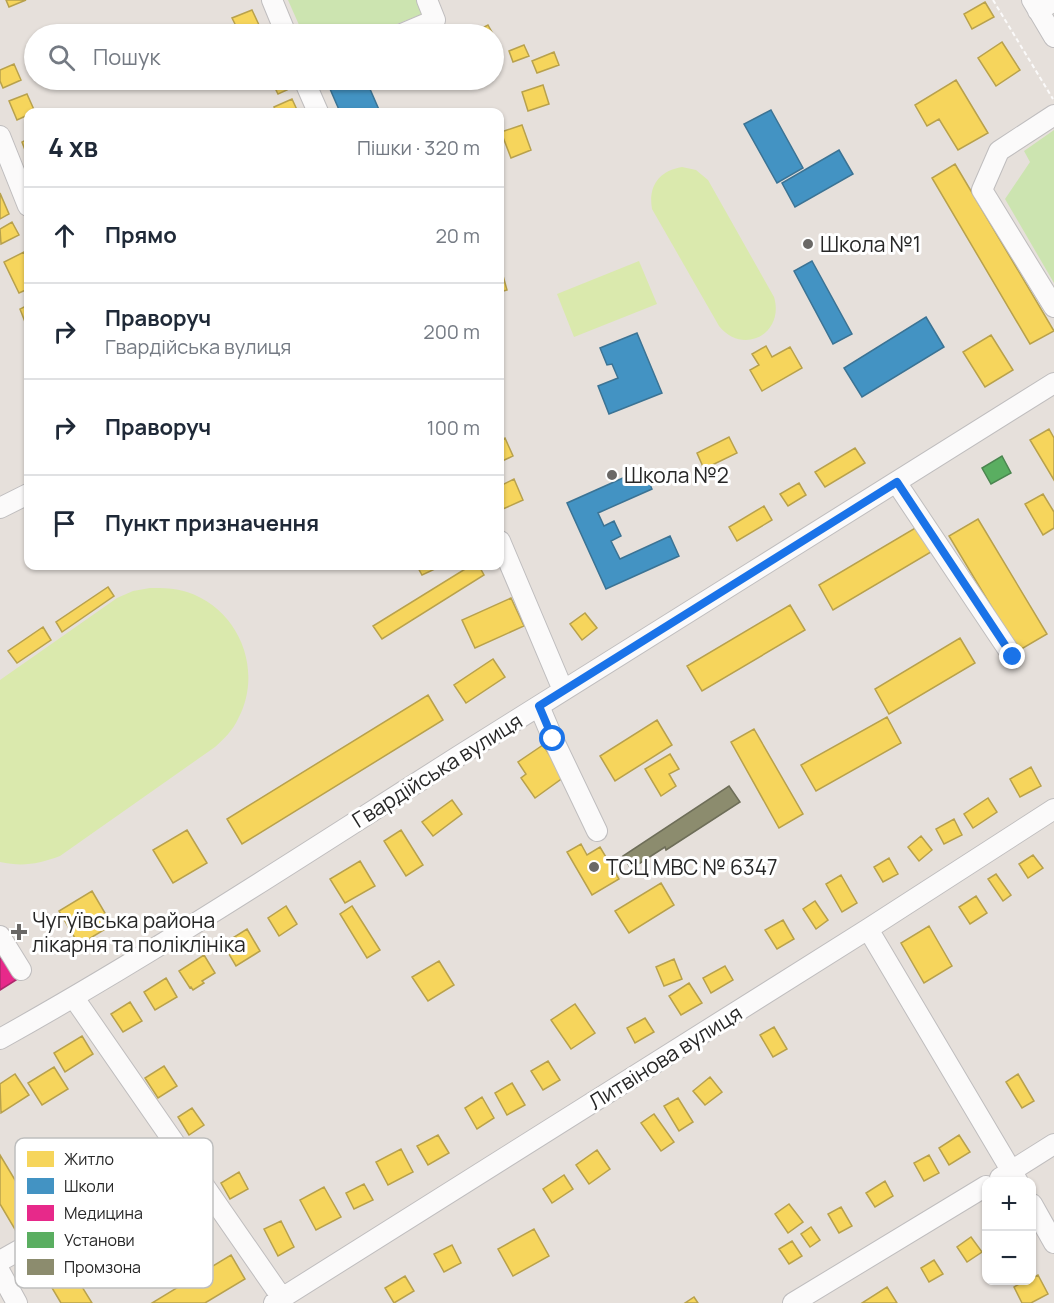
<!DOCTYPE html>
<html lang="uk">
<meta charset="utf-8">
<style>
body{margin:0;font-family:Manrope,sans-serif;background:#f2f2f3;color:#1f2937}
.controls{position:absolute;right:18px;bottom:18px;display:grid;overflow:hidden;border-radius:12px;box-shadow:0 2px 4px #0004}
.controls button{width:54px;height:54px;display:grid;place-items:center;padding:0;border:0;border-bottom:2px solid #e0e1e3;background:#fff;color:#1f2937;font:30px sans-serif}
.stop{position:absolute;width:18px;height:18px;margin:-14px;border:4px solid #1a73e8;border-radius:50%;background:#fff}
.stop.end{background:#1a73e8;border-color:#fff;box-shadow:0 2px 6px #0008}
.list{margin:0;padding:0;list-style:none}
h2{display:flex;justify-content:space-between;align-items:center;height:78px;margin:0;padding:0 24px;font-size:26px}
h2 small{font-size:20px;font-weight:400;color:#747a83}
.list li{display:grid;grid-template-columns:39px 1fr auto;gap:18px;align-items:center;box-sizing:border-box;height:96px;padding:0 24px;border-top:2px solid #e0e1e3}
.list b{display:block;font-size:22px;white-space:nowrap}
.list p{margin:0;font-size:20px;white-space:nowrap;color:#747a83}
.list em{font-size:20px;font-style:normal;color:#747a83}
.icon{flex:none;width:33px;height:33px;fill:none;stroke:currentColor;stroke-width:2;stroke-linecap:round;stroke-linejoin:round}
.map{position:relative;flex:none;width:1054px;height:1303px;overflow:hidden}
.search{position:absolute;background:#fff;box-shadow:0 2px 4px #0004;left:24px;top:24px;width:480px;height:66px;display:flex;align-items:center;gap:15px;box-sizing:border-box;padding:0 21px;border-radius:33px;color:#747a83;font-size:22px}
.panel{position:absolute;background:#fff;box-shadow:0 2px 4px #0004;left:24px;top:108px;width:480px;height:462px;border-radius:12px}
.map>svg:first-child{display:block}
.green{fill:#cce4b0}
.pitch{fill:#dae9ad}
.homes{fill:#f6d55c;stroke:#b8a14c;stroke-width:1.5}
.schools{fill:#4393c3;stroke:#3b7394;stroke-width:1.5}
.health{fill:#e7298a;stroke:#ad286c;stroke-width:1.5}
.public{fill:#5aae61;stroke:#4b8650;stroke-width:1.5}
.industry{fill:#8c8c6e;stroke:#6e6e59;stroke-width:1.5}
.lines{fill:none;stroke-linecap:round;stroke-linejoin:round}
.minor-casing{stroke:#bfbdbe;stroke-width:22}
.path{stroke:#fbfafa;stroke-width:2;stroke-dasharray:4.5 3;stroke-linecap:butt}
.minor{stroke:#fbfafa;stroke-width:20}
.route{stroke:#1a73e8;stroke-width:8}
.poi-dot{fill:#6a6866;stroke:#fff;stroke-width:2}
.labels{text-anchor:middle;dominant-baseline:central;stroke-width:6;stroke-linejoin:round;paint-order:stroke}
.poi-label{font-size:21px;fill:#272727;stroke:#fff;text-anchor:start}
.street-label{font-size:21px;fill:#272727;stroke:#fff}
.key{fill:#fff;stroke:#bebebe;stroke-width:1.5}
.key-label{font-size:16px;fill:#272727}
</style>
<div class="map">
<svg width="1054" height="1303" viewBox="0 0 1054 1303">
<rect width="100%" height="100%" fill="#e6e0db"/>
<path class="green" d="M288 0H417L422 14 372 34H303Z
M1054 130V283L1005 199 1030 162 1024 151Z"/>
<path class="pitch" d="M682 167 696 170 708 180 774 297C785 334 743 356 719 326L652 209C648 186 659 171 682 167Z
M639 261 657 304 574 337 557 294Z
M150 588C163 588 175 588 187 592 239 609 264 670 238 719 233 730 224 739 215 747L60 856C38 864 23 867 0 862V680L117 598 133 591Z"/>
<path class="homes" d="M6 0H26L9 7Z
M985 2 994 17 972 29 964 14Z
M252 10 260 27 244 34H240L232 18Z
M488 25 493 34H471Z
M494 37 502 53 494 57Z
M1002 42 1020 70 996 86 978 58Z
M524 45 529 56 513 62 509 51Z
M554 52 559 65 537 73 532 61Z
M14 64 21 80 3 88 0 81V70Z
M271 80H282L287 90 278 94Z
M956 80 988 133 958 150 939 119 927 126 915 105Z
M543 85 549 104 528 111 522 92Z
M27 94 35 112H28V115L17 120 9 101Z
M292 99 298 112H276L274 107Z
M522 125 531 150 511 158 501 132Z
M28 139V158L22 142Z
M955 164 1054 331 1030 344 932 178Z
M0 193 9 214 0 219Z
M12 222 19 235 1 244 0 229Z
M24 252 28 261V289L19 293 4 262Z
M500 265 507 290 500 292Z
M28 305V326L27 327 20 309Z
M991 335 1013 370 985 387 963 352Z
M766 346 772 357 790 347 802 368 762 391 750 370 759 365 752 354Z
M1049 429 1054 438V480L1030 440Z
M729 437 737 453 704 469 697 453Z
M505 438 513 456 500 462V441Z
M855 448 865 463 825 487 815 472Z
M514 479 523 500 503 509 500 502V486Z
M799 483 806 495 788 506 780 494Z
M1043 494 1054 512V528L1043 535 1025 504Z
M764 506 772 520 737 541 729 527Z
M978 519 1047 634 1018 651 949 536Z
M922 524 936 549 833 610 819 585Z
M417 566H433L435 569 422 575Z
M470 566H479L484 575 382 639 373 626Z
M108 587 114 596 62 632 56 622Z
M511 598 524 626 475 648 462 620Z
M790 605 805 630 702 691 687 666Z
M585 613 597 628 582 640 570 624Z
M43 627 51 640 17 663 8 651Z
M960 638 975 663 889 714 875 689Z
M493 659 505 677 466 703 454 685Z
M428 695 443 720 242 844 227 819Z
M887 717 901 743 816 791 801 765Z
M657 720 672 745 615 781 600 756Z
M754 729 803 814 779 828 731 742Z
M543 745 564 777 535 798 521 778 526 774 518 762Z
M670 754 679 769 669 774 676 786 661 796 645 769Z
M1031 767 1041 786 1020 797 1010 779Z
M988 798 997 812 973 828 964 814Z
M452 800 462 814 433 836 422 822Z
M954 819 962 835 944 844 936 829Z
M187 830 207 863 173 883 153 850Z
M401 830 423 865 406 876 384 841Z
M921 836 932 850 919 861 908 847Z
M581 844 587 855 600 847 619 879 592 895 567 852Z
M1033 855 1043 868 1028 878 1019 864Z
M889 858 898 874 883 882 874 867Z
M360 861 375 886 345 903 330 879Z
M996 874 1011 895 1003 901 988 879Z
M841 875 857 903 842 912 826 884Z
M661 883 674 905 629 933 615 911Z
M92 891 112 925 79 945 59 911Z
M976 896 987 913 970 924 959 907Z
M815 901 828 920 816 929 803 909Z
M286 906 297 924 279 936 268 918Z
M352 906 380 950 367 958 340 914Z
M783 920 794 939 777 949 765 930Z
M929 926 952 966 924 983 901 943Z
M247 929 260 951 236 966 223 944Z
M204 955 215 973 202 981 204 983 193 990 191 987 190 988 179 971Z
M674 959 682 979 664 986 656 967Z
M439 961 454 985 428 1001 412 977Z
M725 966 733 980 711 993 703 978Z
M166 978 177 997 155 1010 144 992Z
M689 983 702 1003 681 1015 669 996Z
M130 1002 142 1021 123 1032 111 1014Z
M575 1004 595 1033 571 1049 551 1020Z
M645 1018 654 1032 635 1043 627 1028Z
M774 1027 787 1049 773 1057 760 1035Z
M82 1036 93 1054 65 1072 54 1053Z
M548 1061 560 1080 543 1090 531 1071Z
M164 1066 177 1086 158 1098 145 1078Z
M54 1067 68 1089 42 1105 28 1083Z
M15 1074 29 1095 1 1113 0 1084Z
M1018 1074 1034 1101 1022 1108 1006 1082Z
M710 1077 722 1092 705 1105 693 1091Z
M512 1083 525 1105 507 1115 495 1093Z
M482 1097 494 1118 477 1129 465 1108Z
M678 1098 693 1122 679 1131 664 1106Z
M192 1108 204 1125 189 1135 178 1117Z
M654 1114 674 1142 661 1151 641 1123Z
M438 1135 449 1153 428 1165 417 1146Z
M959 1135 970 1152 949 1165 939 1148Z
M401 1149 413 1172 388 1185 376 1162Z
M597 1150 610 1169 589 1184 576 1165Z
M0 1155 45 1230 23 1243 0 1204Z
M929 1155 939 1173 924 1181 914 1163Z
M239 1172 248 1189 230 1199 221 1183Z
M564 1175 573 1189 552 1203 543 1189Z
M885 1181 893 1196 875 1207 866 1193Z
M364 1184 373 1200 354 1209 346 1193Z
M324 1187 341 1217 316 1230 300 1200Z
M789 1204 803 1222 788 1233 775 1214Z
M841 1207 852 1226 839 1233 828 1214Z
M281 1221 294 1247 278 1256 264 1229Z
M811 1227 820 1240 810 1247 801 1234Z
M534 1229 549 1256 513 1276 498 1249Z
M971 1237 982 1252 967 1262 957 1247Z
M792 1241 802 1256 789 1264 779 1249Z
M452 1245 461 1263 444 1272 434 1254Z
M58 1248 92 1303H61L36 1261Z
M231 1255 245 1279 205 1303H152Z
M934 1260 943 1274 929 1282 921 1268Z
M1038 1275 1048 1294 1031 1303H1022L1014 1287 1026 1280H1032V1278Z
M405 1276 414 1291 394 1303 385 1288Z
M887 1287 897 1303H862Z
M694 1297 698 1303H685Z"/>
<path class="schools" d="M354 80H366L380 112H340L330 89Z
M771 110 803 168 777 183 744 124Z
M839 150 853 174 795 207 782 183Z
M812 261 852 334 833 344 794 271Z
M926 317 944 347 862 397 844 368Z
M637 333 662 393 609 414 598 386 618 378 612 364 607 365 600 348Z
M643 469 652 489 598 513 604 526 614 521 621 536 611 541 620 559 670 536 679 556 606 589 567 503Z"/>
<path class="health" d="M0 956 16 980 0 990Z
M0 956 16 980 0 990Z"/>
<path class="public" d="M1002 456 1011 473 991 484 982 468Z"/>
<path class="industry" d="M729 786 740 802 666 850 665 847 631 869 623 856Z"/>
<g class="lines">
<defs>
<path id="minor" d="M272 0 286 34
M1032 0 1054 37
M1038 11 1054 1
M402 34 435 20 427 0
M304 80 318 112
M1054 115 999 151 982 190 1054 307
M0 136 28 206
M896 482 1013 657
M0 508 28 494
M500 541 563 690
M539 706 553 739 597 831
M868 929 1018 1182
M0 936 21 970
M74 998 282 1298
M0 1039C158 951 309 851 462 754 659 630 857 507 1054 383
M1000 1178 1054 1144
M1032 1204 1054 1243
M0 1261 53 1231
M0 1272 17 1303
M274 1303 868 929 1054 809
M793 1303 986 1186"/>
</defs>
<use href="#minor" class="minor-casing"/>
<path class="path" d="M993 0 1053 99"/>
<use href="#minor" class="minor"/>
</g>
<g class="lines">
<path class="route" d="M553 739 539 706 897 482 1013 657"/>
</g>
<g class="poi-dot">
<circle cx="808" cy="244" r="6"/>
<circle cx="612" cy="475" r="6"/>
<circle cx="594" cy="867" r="6"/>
<path d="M16 923h6v6h6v6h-6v6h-6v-6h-6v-6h6z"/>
</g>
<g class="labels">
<g class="poi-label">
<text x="820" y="244">Школа №1</text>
<text x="624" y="475">Школа №2</text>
<text x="606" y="867">ТСЦ МВС № 6347</text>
<text x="32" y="920">Чугуївська района<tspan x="32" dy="24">лікарня та поліклініка</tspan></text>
</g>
<g class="street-label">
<text transform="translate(437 770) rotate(-32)">Гвардійська вулиця</text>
<text transform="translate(665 1057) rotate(-32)">Литвінова вулиця</text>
</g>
</g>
<rect x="15" y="1138" width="198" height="150" rx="9" class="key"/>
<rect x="27" y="1151" width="27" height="16" fill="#f6d55c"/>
<rect x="27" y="1178" width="27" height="16" fill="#4393c3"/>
<rect x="27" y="1205" width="27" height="16" fill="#e7298a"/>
<rect x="27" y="1232" width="27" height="16" fill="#5aae61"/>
<rect x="27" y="1259" width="27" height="16" fill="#8c8c6e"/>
<g class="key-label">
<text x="64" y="1165">Житло</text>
<text x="64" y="1192">Школи</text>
<text x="64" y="1219">Медицина</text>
<text x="64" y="1246">Установи</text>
<text x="64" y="1273">Промзона</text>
</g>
</svg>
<div class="controls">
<button>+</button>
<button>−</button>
</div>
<div class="stop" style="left:553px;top:739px"></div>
<div class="stop end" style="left:1013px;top:657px"></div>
<div class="search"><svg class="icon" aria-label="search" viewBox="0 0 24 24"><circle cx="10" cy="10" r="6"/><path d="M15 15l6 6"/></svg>Пошук</div>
<section class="panel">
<h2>4 хв<small>Пішки · 320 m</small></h2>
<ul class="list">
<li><svg class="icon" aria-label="ahead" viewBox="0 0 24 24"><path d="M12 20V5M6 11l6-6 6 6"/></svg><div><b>Прямо</b></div><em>20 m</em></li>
<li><svg class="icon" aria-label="right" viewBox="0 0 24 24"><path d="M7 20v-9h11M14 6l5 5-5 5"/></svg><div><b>Праворуч</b><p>Гвардійська вулиця</p></div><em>200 m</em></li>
<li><svg class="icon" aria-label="right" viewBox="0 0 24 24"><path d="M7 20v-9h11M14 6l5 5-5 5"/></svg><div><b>Праворуч</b></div><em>100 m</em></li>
<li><svg class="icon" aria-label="arrive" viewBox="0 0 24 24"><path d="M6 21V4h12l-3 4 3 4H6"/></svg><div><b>Пункт призначення</b></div></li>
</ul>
</section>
</div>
